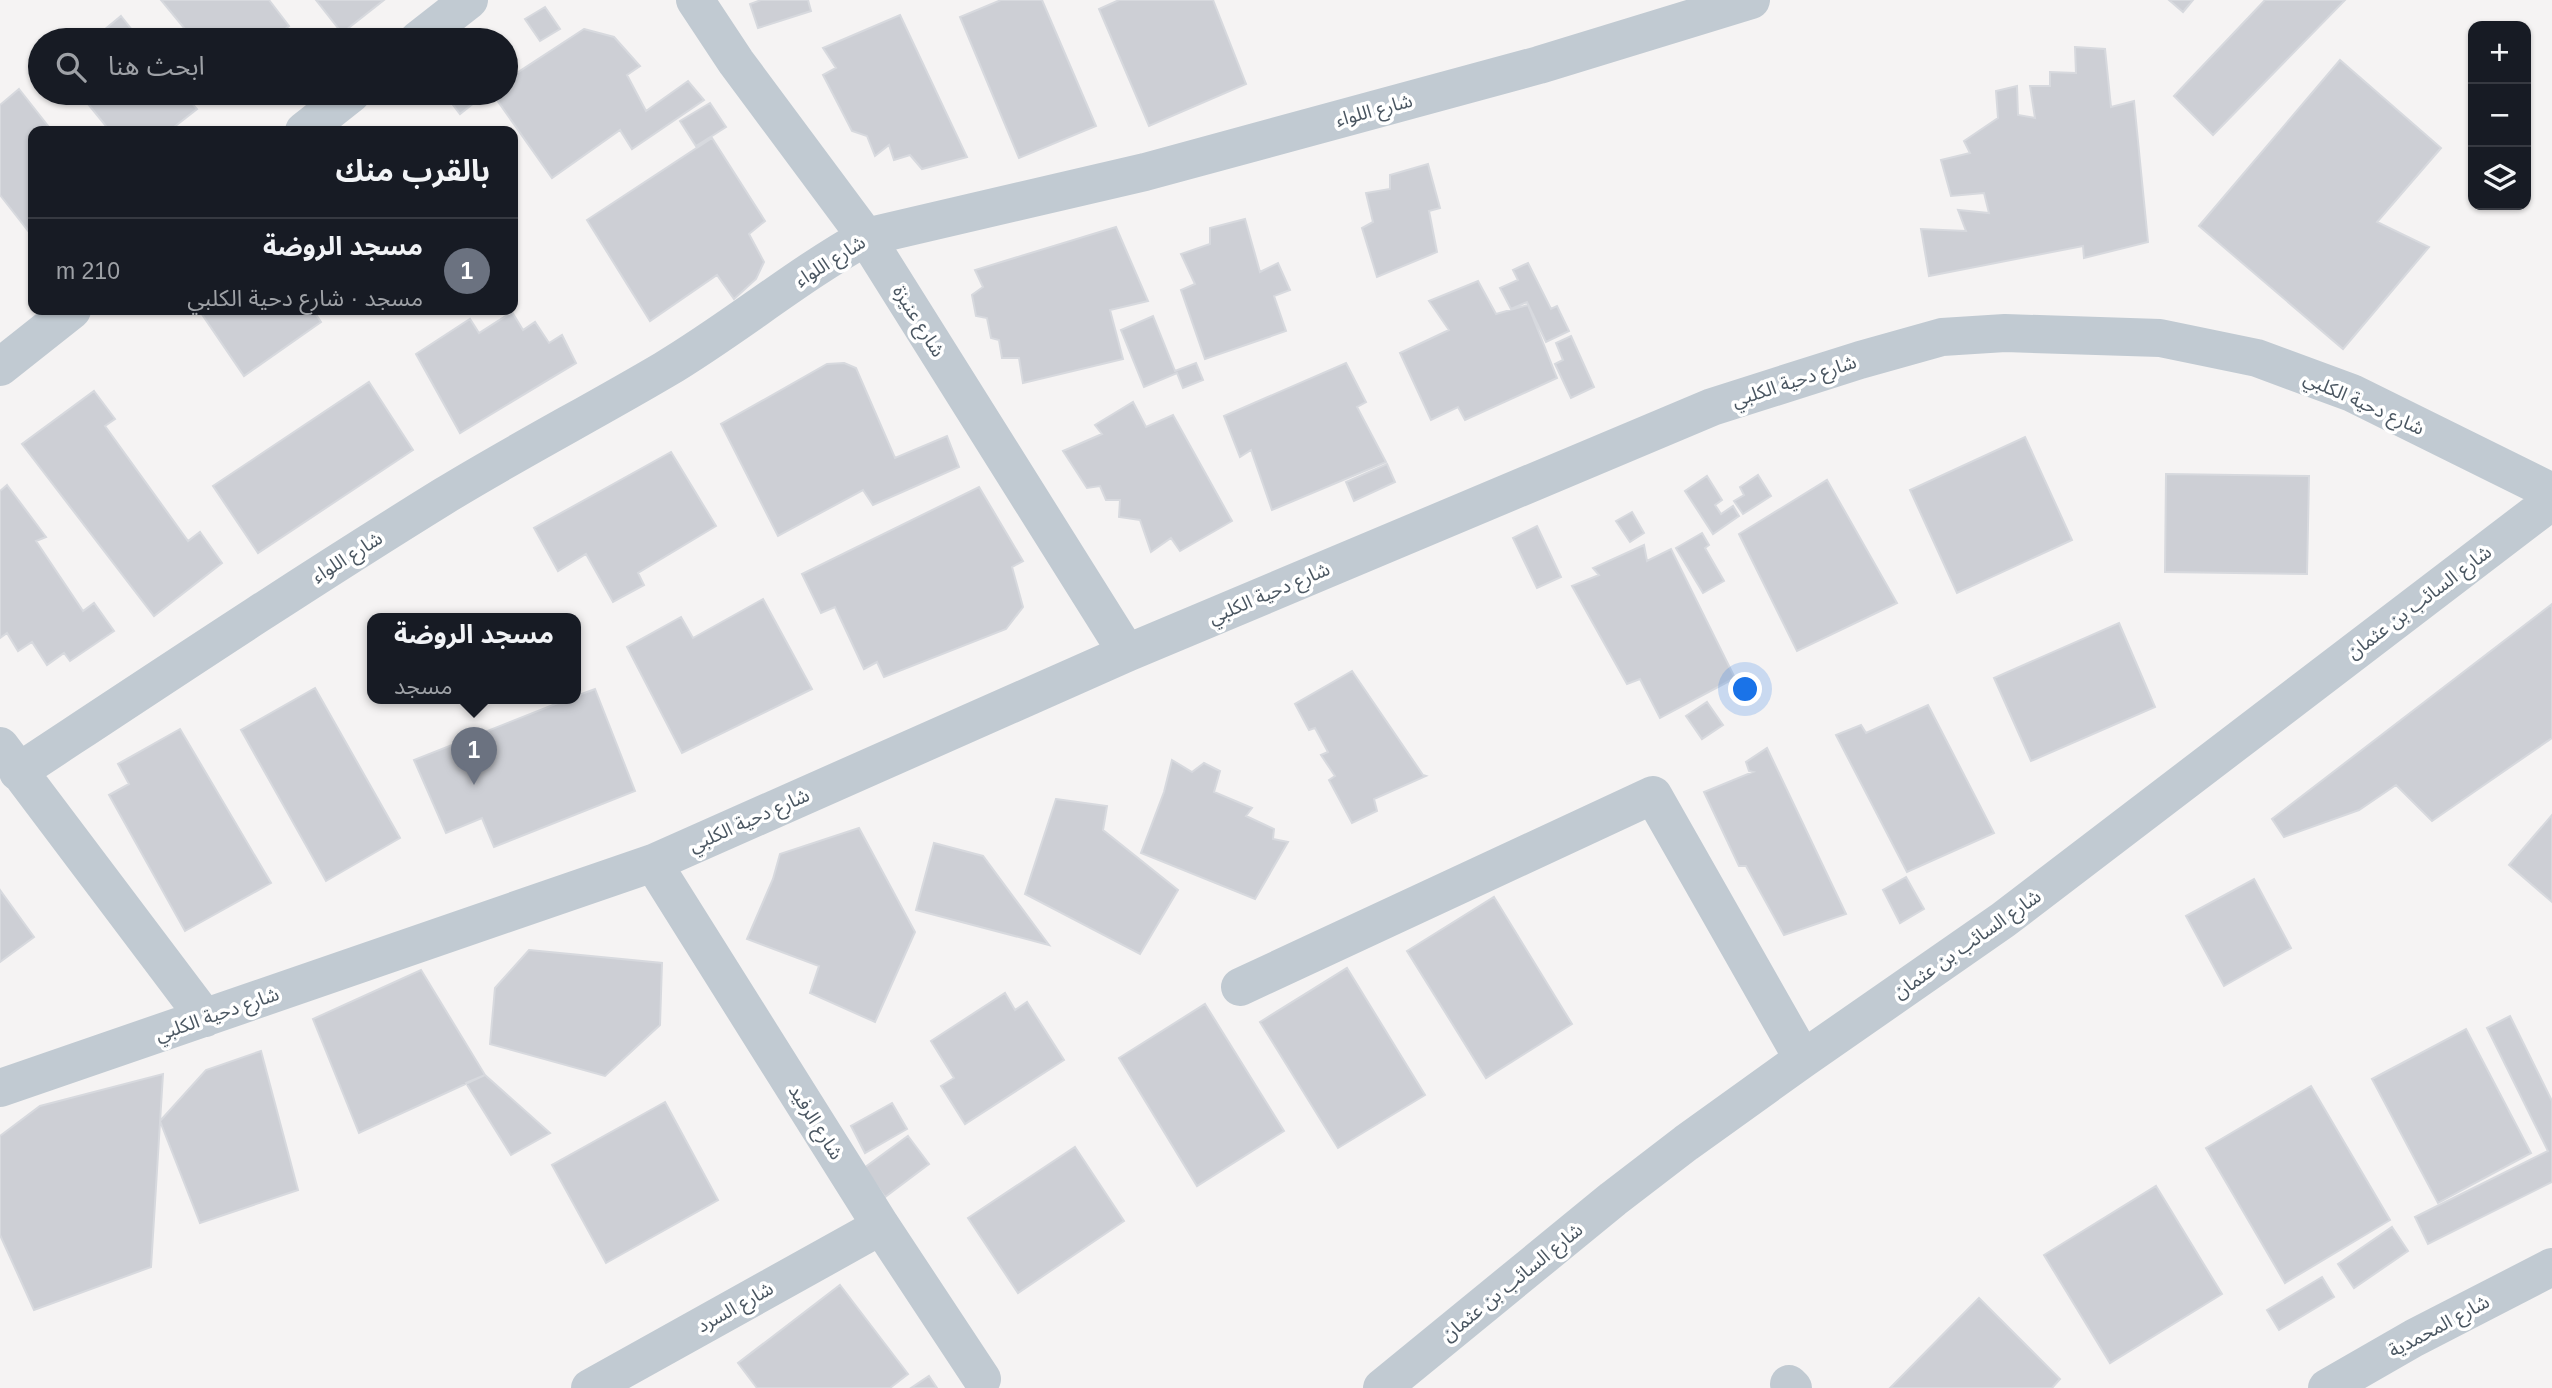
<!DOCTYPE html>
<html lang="ar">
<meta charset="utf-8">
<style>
body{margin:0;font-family:Arial,"Noto Sans Arabic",sans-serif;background:#20242c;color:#f1f3f6;direction:rtl}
.controls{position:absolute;right:21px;top:21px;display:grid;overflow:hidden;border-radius:14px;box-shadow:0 2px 5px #0004}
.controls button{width:63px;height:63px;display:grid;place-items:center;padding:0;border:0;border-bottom:2px solid #363941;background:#171b24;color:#f1f3f6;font:35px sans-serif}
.you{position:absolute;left:1746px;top:690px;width:24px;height:24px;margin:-18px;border:5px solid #fff;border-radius:50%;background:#1a73e8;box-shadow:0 0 0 10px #1a73e833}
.badge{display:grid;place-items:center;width:46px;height:46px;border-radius:50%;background:#1a73e8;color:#fff;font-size:23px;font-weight:700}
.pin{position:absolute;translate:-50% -58px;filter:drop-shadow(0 2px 4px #0008)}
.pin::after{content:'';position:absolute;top:37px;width:24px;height:21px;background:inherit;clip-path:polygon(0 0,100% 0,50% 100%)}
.popup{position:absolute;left:367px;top:613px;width:214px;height:91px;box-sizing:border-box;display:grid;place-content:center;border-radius:14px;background:#171b24;filter:drop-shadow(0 2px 5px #0005);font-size:23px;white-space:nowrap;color:#9ea1a6}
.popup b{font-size:26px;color:#f1f3f6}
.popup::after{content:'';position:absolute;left:50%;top:100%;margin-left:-14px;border:14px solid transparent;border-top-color:#171b24}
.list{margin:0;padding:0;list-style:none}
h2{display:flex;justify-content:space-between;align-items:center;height:91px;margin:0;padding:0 28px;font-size:30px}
h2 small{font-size:23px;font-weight:400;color:#9ea1a6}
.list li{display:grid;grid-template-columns:46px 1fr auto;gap:21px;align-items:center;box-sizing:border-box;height:98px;padding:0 28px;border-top:2px solid #363941}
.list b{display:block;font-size:26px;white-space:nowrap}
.list p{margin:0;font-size:23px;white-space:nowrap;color:#9ea1a6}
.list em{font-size:23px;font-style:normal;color:#9ea1a6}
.icon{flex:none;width:38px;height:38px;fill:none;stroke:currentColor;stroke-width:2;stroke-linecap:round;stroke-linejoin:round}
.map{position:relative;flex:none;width:2552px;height:1388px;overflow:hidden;direction:ltr}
.search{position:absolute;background:#171b24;box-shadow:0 2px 5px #0004;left:28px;top:28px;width:490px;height:77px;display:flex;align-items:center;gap:18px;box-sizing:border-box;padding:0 24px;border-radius:38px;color:#9ea1a6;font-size:26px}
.panel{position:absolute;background:#171b24;box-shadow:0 2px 5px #0004;left:28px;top:126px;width:490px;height:189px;border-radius:14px;direction:rtl}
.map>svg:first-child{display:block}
.building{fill:#cdcfd5;stroke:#d7d9de;stroke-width:2}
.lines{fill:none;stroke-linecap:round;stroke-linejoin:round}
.minor{stroke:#c1cad2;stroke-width:38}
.labels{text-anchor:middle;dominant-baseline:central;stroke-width:7;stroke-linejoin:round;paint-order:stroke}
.street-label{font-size:19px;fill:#4a5661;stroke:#fff}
</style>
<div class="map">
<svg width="2552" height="1388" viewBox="0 0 2552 1388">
<rect width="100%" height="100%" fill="#f5f3f3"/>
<path class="building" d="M161 0H269L289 26 271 40H194Z
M316 0H384L342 33Z
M761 0H808L811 11 758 28 750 4Z
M1001 0H1042L1096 126 1019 158 960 17Z
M1119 0H1213L1246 84 1149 126 1099 9Z
M2169 0H2193L2183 12Z
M2265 0H2345L2213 135 2174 96Z
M545 7 560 29 540 41 525 19Z
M900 15 967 157 922 169 910 155 894 160 889 145 875 156 867 136 852 131 823 75 836 68 823 48Z
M121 16 140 40H92Z
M584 29 614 37 640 66 627 75 646 111 688 81 704 100 632 149 620 130 552 178 492 93H506V80Z
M2075 47 2105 49 2111 107 2134 101 2148 242 2084 258 2083 246 1929 276 1921 229 1966 231 1958 210 1989 213 1984 193 1951 196 1941 160 1970 153 1964 141 1998 118 1996 91 2017 86 2018 115 2035 118 2030 86H2050V72L2076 73Z
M2340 60 2441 148 2377 222 2429 247 2343 349 2199 226Z
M19 89 52 131H33V237L0 195V105Z
M79 93H183L197 109 169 131H110Z
M444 93H482L484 95 460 114Z
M710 103 726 127 696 146 680 121Z
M712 138 765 221 749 234 764 262 756 279 734 299 717 275 650 321 587 220Z
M1428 164 1440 208 1429 211 1437 252 1377 277 1362 228 1373 222 1366 193 1390 189V175Z
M1245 219 1260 272 1278 263 1290 290 1274 296 1286 331 1205 359 1181 290 1195 284 1181 254 1210 244V228Z
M1116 227 1148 301 1110 310 1123 359 1023 383 1019 358H1002L999 340 991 338 987 318 976 316 972 295 983 287 975 270Z
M1528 263 1551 309 1557 306 1569 331 1546 342 1527 302 1511 309 1500 288 1518 280 1513 270Z
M1478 281 1496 314 1528 305 1557 378 1465 420 1458 407 1431 420 1400 353 1449 330 1429 301Z
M199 310H313L321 322 244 376Z
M512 312 523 330 535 322 549 343 562 335 576 363 460 433 416 354 470 319 479 333Z
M1153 316 1175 371 1196 363 1203 380 1183 388 1177 373 1144 387 1121 330Z
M1571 336 1594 387 1571 398 1555 364 1563 360 1556 343Z
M844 363 856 368 895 458 947 436 959 467 873 505 863 490 778 536 721 424 827 364Z
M1346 363 1366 402 1357 407 1386 462 1272 510 1251 450 1240 457 1224 416Z
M369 382 413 450 258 553 213 486Z
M94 391 115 419 105 426 188 541 200 532 222 563 154 616 22 444Z
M1133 402 1146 427 1173 415 1232 521 1180 551 1171 538 1151 552 1140 520 1119 517 1120 500H1106L1100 486 1087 488 1063 451 1102 434 1095 425Z
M2025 437 2072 540 1957 593 1910 490Z
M671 452 716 526 638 573 644 585 613 602 586 554 558 571 534 528Z
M1387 464 1395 482 1354 501 1346 482Z
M2166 474 2309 476 2307 574 2165 572Z
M1758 475 1771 496 1743 514 1734 501 1744 495 1740 487Z
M1707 476 1722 500 1715 505 1721 514 1733 506 1739 516 1713 534 1685 491Z
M1827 480 1897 603 1797 651 1739 534Z
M7 485 46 537 36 541 83 611 94 603 114 631 70 661 64 653 47 665 32 642 18 651 7 633 0 638V491Z
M979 487 1023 561 1012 567 1023 607 1006 629 884 677 877 662 864 669 835 607 821 613 802 574Z
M1632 512 1644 533 1630 542 1616 521Z
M1537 526 1561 577 1537 588 1513 538Z
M1702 533 1709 545 1705 548 1724 581 1703 593 1676 548Z
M1644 545 1647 561 1671 549 1735 678 1660 718 1640 679 1627 684 1572 586 1599 575 1593 568Z
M763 599 812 689 682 753 627 647 681 617 693 638Z
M2552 604V738L2432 821 2396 785 2359 810 2284 837 2272 819Z
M2119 623 2155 707 2031 761 1994 678Z
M1352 671 1423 775 1426 776 1374 799 1377 811 1352 823 1329 780 1335 776 1321 755 1328 752 1315 728 1309 730 1295 704Z
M315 688 400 838 326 881 241 730Z
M595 689 635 791 494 847 482 818 446 833 414 760 568 699H576V696Z
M1707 702 1723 725 1702 739 1686 716Z
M1928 705 1994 833 1907 872 1836 735 1861 725 1866 733Z
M180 729 271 883 185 931 109 795 129 784 118 764Z
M1767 748 1846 914 1784 935 1746 866H1739L1704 792 1753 772 1749 771 1746 762Z
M1172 760 1192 772 1204 763 1220 771 1214 792 1252 808 1246 816 1274 829 1273 839 1288 842 1255 899 1141 853 1164 792Z
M1056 799 1107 806 1103 830 1178 890 1140 954 1025 894Z
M2552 815V902L2509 865Z
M859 828 915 932 875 1022 810 993 819 966 747 939 773 879 780 854Z
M934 843 983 856 1049 945 916 910Z
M1906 877 1924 909 1900 923 1883 890Z
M2254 879 2291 948 2224 986 2186 916Z
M0 890 34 937 0 962Z
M1494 897 1572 1024 1486 1078 1407 951Z
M529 950 662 963 660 1025 605 1076 490 1044 495 988Z
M1347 968 1425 1095 1338 1148 1260 1022Z
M421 970 485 1075 359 1133 313 1019Z
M1005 993 1015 1010 1027 1002 1064 1060 965 1124 941 1086 954 1078 931 1041Z
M1205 1004 1284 1131 1197 1186 1119 1058Z
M2510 1016 2552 1101V1182L2428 1244 2415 1217 2548 1151 2487 1028Z
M2466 1029 2531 1153 2438 1203 2372 1079Z
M261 1051 298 1190 200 1223 160 1121 206 1070Z
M163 1074 151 1267 34 1310 0 1235V1136L40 1106Z
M485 1075 550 1133 511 1155 466 1083Z
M2311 1086 2390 1220 2285 1283 2206 1148Z
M665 1102 718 1200 606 1263 552 1165Z
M892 1103 907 1129 865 1153 851 1126Z
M908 1136 929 1164 885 1197 864 1168Z
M1075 1147 1124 1221 1018 1293 968 1218Z
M2156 1186 2222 1294 2110 1363 2044 1255Z
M2392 1227 2408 1251 2354 1288 2338 1264Z
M2322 1277 2334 1297 2279 1330 2267 1310Z
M840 1285 908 1374 890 1388H757L738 1363Z
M1979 1298 2060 1379 2052 1388H1890Z
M929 1376 937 1388H911Z"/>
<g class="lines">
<path class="minor" d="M695 0 736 62 866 237 1127 653
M418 40 469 0
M304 131 352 93
M0 367 72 310
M0 746 205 1018
M18 772C159 679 300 585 444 496 516 452 591 413 664 370 733 329 796 276 866 237L1145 172 1539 65 1751 0
M653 863 881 1226 982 1379
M1240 987 1653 795 1803 1059
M0 1088 653 863 1127 653 1712 407 1860 360 1942 337 2005 333 2160 338 2257 358 2352 393 2552 492
M1789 1384 1793 1388
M590 1388 881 1226
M1382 1388 1613 1199 1686 1143 1803 1059 2003 920 2552 501
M2327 1388 2414 1338 2552 1267"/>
</g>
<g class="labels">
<g class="street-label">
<text transform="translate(1374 110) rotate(-15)">شارع اللواء</text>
<text transform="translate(830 261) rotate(-32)">شارع اللواء</text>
<text transform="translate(919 321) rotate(58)">شارع عنيزة</text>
<text transform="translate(1794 381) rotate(-18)">شارع دحية الكلبي</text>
<text transform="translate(2364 403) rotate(24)">شارع دحية الكلبي</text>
<text transform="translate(347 557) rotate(-32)">شارع اللواء</text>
<text transform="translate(1269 593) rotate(-23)">شارع دحية الكلبي</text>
<text transform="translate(2419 602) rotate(-37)">شارع السائب بن عثمان</text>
<text transform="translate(749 820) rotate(-24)">شارع دحية الكلبي</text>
<text transform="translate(1967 944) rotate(-35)">شارع السائب بن عثمان</text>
<text transform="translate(217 1014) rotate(-19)">شارع دحية الكلبي</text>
<text transform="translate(816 1122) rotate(58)">شارع الرفيد</text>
<text transform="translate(1512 1282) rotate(-39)">شارع السائب بن عثمان</text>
<text transform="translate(735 1307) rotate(-29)">شارع السرد</text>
<text transform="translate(2439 1326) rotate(-28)">شارع المحمدية</text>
</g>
</g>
</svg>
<div class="controls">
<button>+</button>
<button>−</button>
<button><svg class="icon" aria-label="layers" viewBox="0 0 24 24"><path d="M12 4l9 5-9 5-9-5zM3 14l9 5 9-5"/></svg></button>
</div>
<div class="you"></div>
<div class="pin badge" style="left:474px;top:785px;background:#6b7280">1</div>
<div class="popup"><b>مسجد الروضة</b>مسجد</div>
<div class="search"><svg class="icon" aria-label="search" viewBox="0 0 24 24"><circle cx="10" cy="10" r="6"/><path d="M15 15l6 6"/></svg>ابحث هنا</div>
<section class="panel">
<h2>بالقرب منك<small></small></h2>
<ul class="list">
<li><span class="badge" style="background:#6b7280">1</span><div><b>مسجد الروضة</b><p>مسجد · شارع دحية الكلبي</p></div><em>210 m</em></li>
</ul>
</section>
</div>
